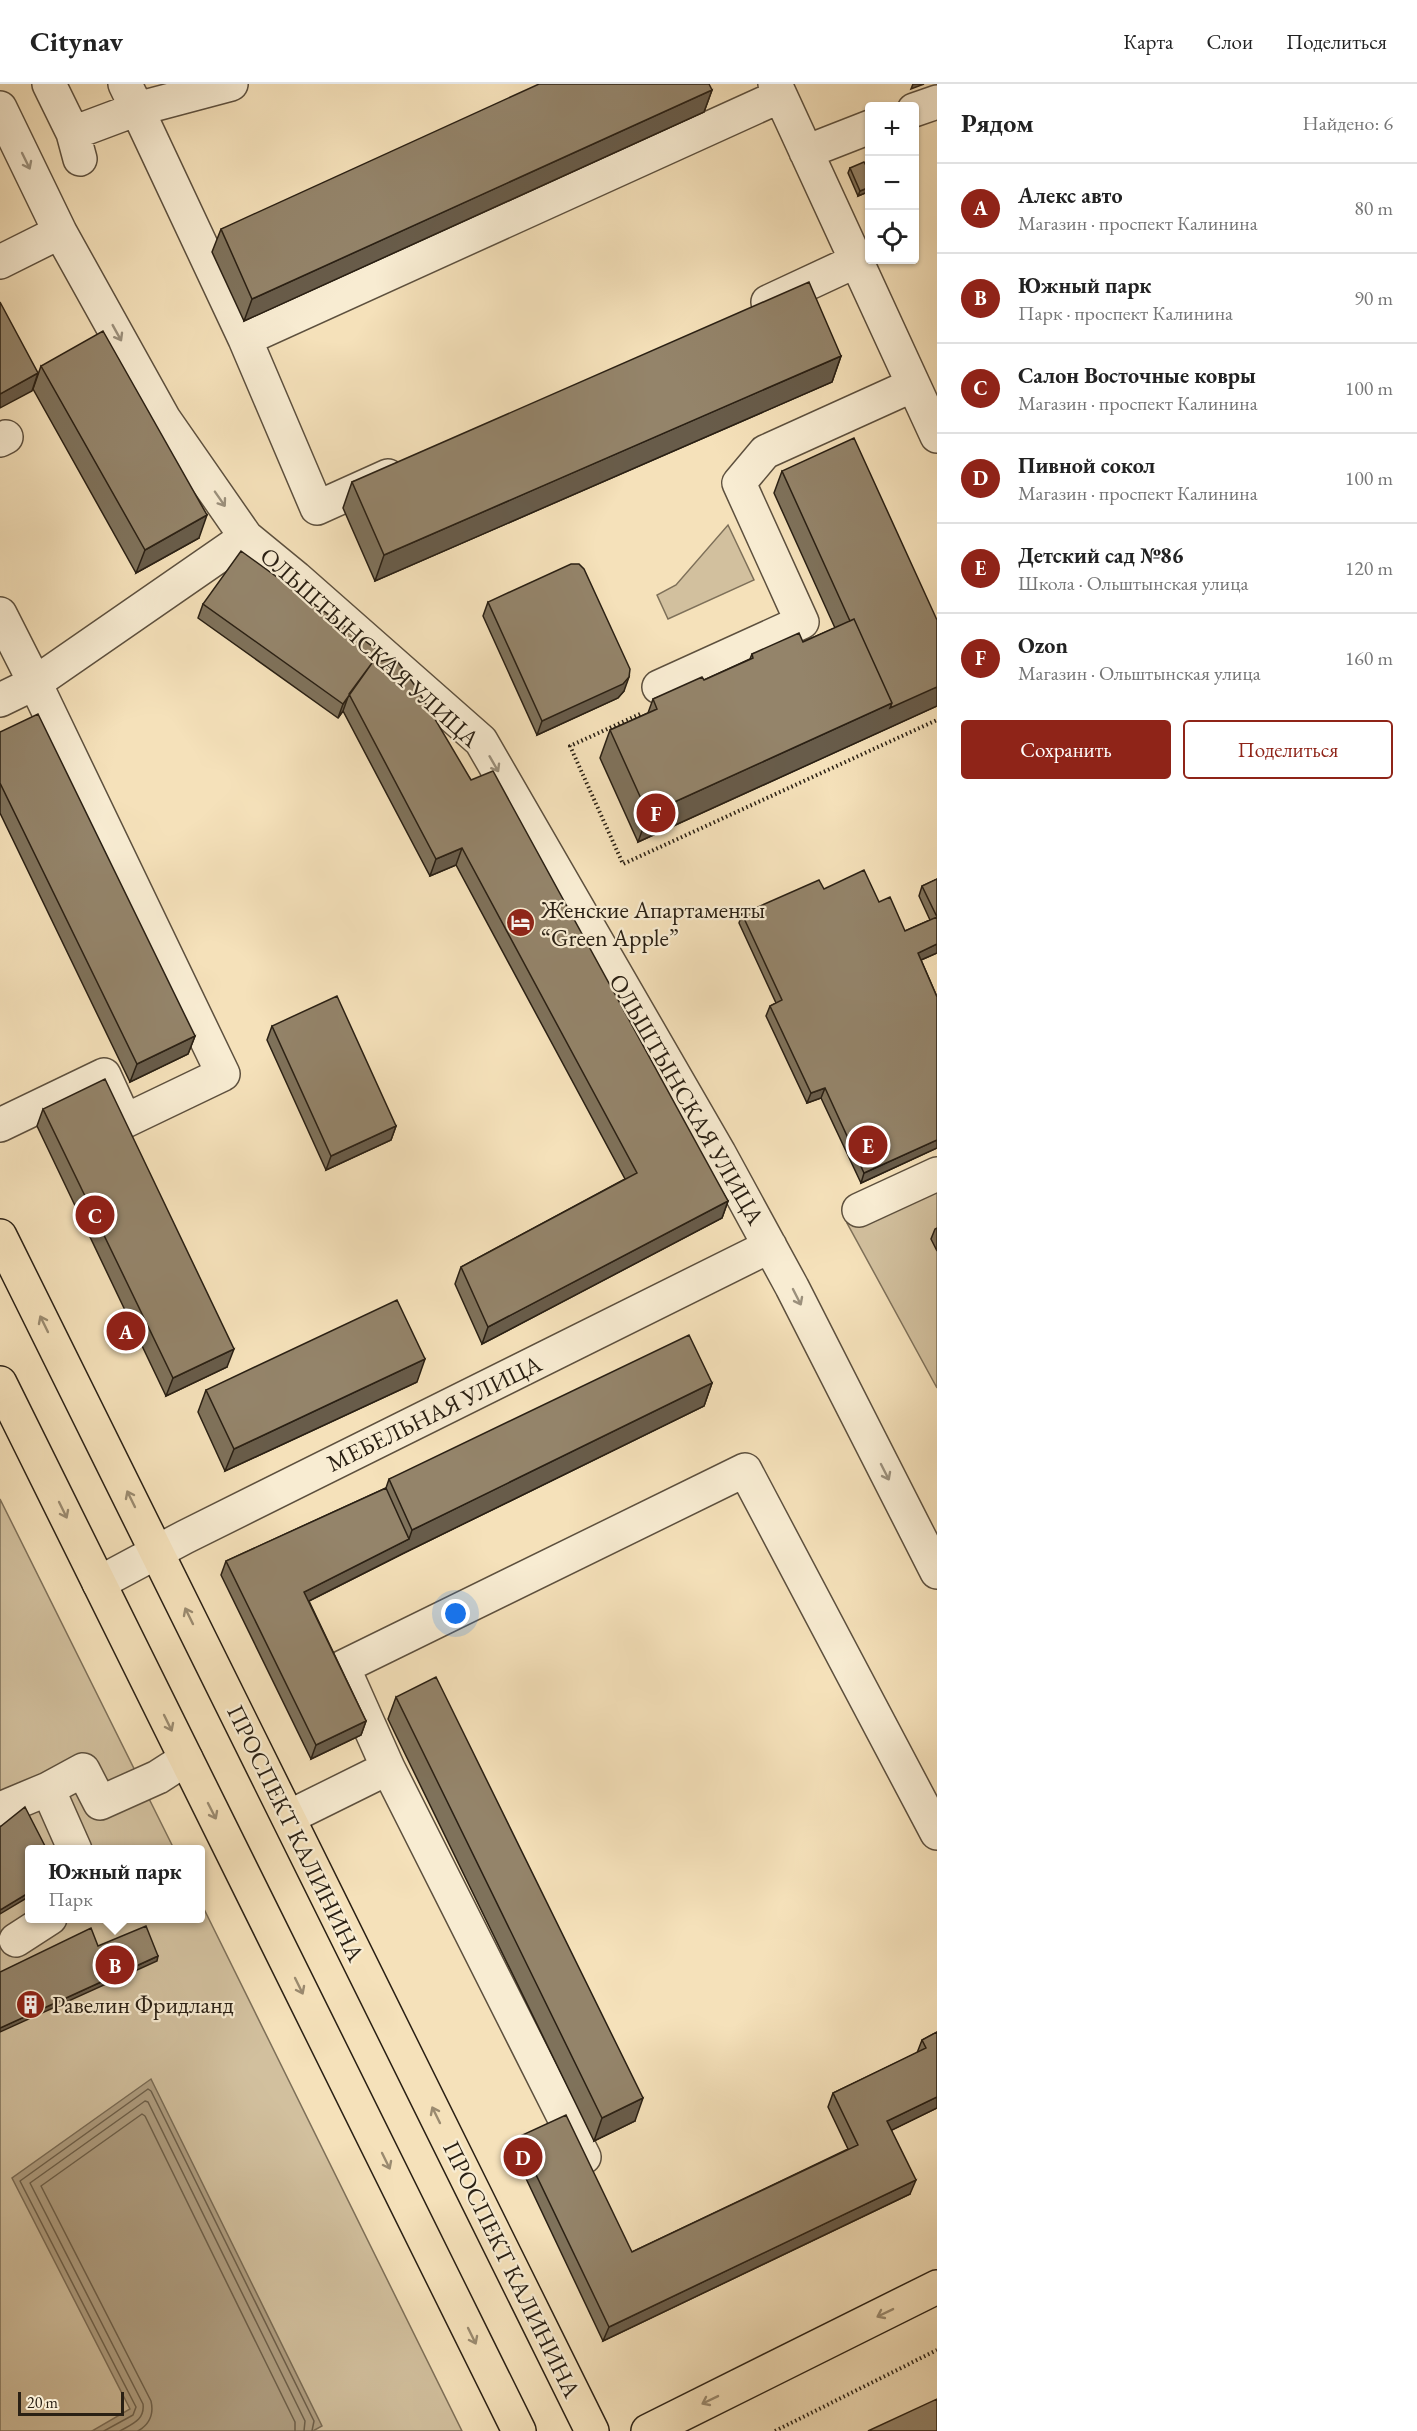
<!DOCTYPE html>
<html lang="ru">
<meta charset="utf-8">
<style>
body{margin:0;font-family:"EB Garamond",serif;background:#f2f2f2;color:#222}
.controls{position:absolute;right:18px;top:18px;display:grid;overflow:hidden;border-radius:6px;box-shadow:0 2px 4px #0004}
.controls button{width:54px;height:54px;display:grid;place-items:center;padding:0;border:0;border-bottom:2px solid #e0e0e0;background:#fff;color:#222;font:30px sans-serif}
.scale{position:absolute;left:18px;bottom:15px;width:106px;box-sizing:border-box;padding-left:6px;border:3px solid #2a2014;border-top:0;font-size:16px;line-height:21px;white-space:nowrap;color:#2a2014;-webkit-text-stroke:4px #f8ecd2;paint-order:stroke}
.you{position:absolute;left:456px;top:1530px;width:21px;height:21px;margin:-15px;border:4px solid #fff;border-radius:50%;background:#1a73e8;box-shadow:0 0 0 9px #1a73e833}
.badge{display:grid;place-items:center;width:39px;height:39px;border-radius:50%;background:#8f2418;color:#fff;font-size:20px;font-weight:700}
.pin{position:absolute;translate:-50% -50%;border:3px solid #fff;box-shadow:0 2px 6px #0006}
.popup{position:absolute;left:25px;top:1761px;width:180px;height:78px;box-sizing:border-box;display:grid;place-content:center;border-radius:6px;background:#fff;filter:drop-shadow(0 2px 4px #0005);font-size:20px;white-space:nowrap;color:#767676}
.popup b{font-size:22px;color:#222}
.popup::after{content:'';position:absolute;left:50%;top:100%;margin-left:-12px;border:12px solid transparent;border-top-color:#fff}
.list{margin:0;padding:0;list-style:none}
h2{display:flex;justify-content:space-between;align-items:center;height:78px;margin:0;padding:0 24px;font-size:26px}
h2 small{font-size:20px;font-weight:400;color:#767676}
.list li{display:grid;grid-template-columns:39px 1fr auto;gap:18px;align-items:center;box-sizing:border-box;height:90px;padding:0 24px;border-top:2px solid #e0e0e0}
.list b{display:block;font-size:22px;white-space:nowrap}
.list p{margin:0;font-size:20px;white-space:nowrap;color:#767676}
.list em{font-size:20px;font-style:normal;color:#767676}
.actions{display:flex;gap:12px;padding:18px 24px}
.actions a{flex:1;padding:14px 0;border:2px solid #8f2418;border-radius:6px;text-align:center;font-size:21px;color:#8f2418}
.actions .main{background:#8f2418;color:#fff}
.icon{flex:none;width:33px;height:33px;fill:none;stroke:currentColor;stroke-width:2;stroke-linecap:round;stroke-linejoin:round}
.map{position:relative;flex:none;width:937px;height:2347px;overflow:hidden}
header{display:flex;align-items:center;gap:36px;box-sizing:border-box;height:84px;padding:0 30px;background:#fff;border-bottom:2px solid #e0e0e0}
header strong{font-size:28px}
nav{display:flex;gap:33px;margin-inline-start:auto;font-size:21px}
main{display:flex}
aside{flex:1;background:#fff}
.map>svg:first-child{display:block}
.green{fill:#d2c09e;stroke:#7e7059;stroke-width:1.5}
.water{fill:#b09f82;stroke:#7a6c56;stroke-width:1.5}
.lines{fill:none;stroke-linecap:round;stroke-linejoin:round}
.shore{stroke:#6d604b;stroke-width:1.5}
.minor-casing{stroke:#5d503e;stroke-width:36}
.major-casing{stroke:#2a2014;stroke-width:36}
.path{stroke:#2a2014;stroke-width:4;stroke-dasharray:1.5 3;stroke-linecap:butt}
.minor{stroke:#f8ecd2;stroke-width:33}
.major{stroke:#f5e1ba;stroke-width:33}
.wall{fill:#7f725b;stroke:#2a2014;stroke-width:1.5}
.shaded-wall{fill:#685c4a;stroke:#2a2014;stroke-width:1.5}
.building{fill:#94846a;stroke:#2a2014;stroke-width:1.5}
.oneway{stroke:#9b907c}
.oneway2{stroke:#9a8a6f}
.labels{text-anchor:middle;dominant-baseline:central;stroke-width:4.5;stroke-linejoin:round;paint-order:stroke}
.street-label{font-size:24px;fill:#2a2014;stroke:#f8ecd2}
.poi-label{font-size:24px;fill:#2a2014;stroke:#f8ecd2;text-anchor:start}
</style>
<header>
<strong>Citynav</strong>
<nav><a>Карта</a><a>Слои</a><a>Поделиться</a></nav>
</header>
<main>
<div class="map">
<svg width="937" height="2347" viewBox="0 0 937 2347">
<rect width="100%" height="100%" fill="#f5e1ba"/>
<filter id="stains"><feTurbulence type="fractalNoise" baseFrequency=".00333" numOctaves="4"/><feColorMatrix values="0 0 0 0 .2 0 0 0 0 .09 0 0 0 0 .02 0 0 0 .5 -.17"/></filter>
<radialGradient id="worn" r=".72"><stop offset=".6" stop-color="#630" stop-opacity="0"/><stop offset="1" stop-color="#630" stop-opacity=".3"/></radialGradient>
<path class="green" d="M728 441 754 496 668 535 657 511 676 501Z
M937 1098V1304L847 1139Z
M0 1415 174 1765 30 1766V1834H201V1819L462 2347H0Z"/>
<path class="water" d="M151 1995 322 2342 313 2347H92L130 2325 12 2094Z"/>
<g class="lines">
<path class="shore" d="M104 2347 133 2331 136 2323 20 2097 148 2005 151 2007 314 2337 312 2347
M120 2347C132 2340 145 2336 143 2320L30 2099 145 2017 148 2018 305 2337 304 2347
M138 2347C150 2340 154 2330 151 2317L41 2102 142 2030 145 2032 295 2338V2347"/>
<defs>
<path id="minor" d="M49 0 73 49 80 75
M231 0 137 25 245 255
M775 0 937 352
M0 24 60 148 164 335 246 453 296 494 481 657 719 1069 792 1203 937 1488
M914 26 937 18
M73 49 137 25 125 0
M806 68 870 43
M0 178 60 148
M768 218 856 177
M0 356 6 353
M388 392 317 424 245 255 780 12
M0 530 35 599 246 453
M659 603 802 538 739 399 765 368 913 301
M0 616 35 599 223 990 125 1037 104 991 0 1041
M859 1126 937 1090
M99 1499 185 1453 770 1162
M388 1684 343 1583 745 1386 937 1749
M0 1725 48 1705
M289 1733 388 1684 584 2073
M75 1766 48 1705 83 1686 100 1719 158 1693 186 1675
M16 1856 50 1834"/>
<path id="major" d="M0 1152 592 2347
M0 1299 519 2347
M648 2347 937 2203"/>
</defs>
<use href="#minor" class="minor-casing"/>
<use href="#major" class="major-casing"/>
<path class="path" d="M640 630 570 662 623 780 937 636
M775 2347 937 2266"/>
<use href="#minor" class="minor"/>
<use href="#major" class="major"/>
</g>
<path class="wall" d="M712 6 704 28 244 237 212 168 221 145Z
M850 84 870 89V107L858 112 848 89Z
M841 272 832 298 375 497 343 424 352 398Z
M41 282 199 454 136 489 33 305Z
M782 387 937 536V622L638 758 600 674 610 646 648 629 653 615 704 596 750 575 752 570 803 558 835 544 774 409Z
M488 518 624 607 618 614 537 651 483 532Z
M203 520 377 578 471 696 728 1117 722 1134 482 1260 455 1200 461 1183 625 1095 456 781 430 792 343 627 338 634 198 534Z
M0 648 195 952 188 970 130 998 0 729Z
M937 795V869L921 876 937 913V1064L861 1099 821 1014 807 1019 766 932 770 922 776 919 739 839 742 830 824 805 879 818 905 847 930 836 919 812 922 802Z
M272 942 396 1042 391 1056 326 1086 267 956Z
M43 1025 227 1283 166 1312 37 1042Z
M937 1144V1167L931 1155 935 1145Z
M417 1298 225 1387 198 1328 206 1306Z
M712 1299 704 1322 404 1469 309 1517 366 1637 361 1651 311 1675 221 1491 226 1477 386 1404 389 1395Z
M396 1613 635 2037 594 2057 388 1635Z
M937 1948V2024L891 2046 910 2110 603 2257 513 2067 518 2053 632 2168 848 2065 828 2023 833 2009 917 1969 922 1956Z"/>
<path class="shaded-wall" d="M913 0H924L911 5Z
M712 6 704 28 244 237 252 215Z
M870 103V107L858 112 860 107Z
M841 272 832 298 375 497 384 471Z
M38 289 32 307 0 324V310Z
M207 431 199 454 136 489 145 466Z
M629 593 624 607 618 614 537 651 542 637Z
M937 603V622L638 758 648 730 892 619Z
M348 613 343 627 338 634 343 620Z
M462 764 456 781 430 792 436 775Z
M937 860V869L914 879 918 869Z
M195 952 188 970 130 998 137 980Z
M825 1004 821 1014 807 1019 811 1009Z
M396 1042 391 1056 326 1086 331 1072Z
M937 1056V1064L861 1099 864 1089Z
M728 1117 722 1134 482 1260 488 1243Z
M234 1265 227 1283 166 1312 173 1294Z
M425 1275 417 1298 225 1387 234 1365Z
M712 1299 704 1322 404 1469 299 1522 304 1508 409 1455 412 1446Z
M366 1637 361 1651 311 1675 316 1661Z
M30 1808V1812L0 1830V1826Z
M158 1872 157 1877 0 1948V1944Z
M937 2013V2024L882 2051 887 2037Z
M643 2014 635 2037 594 2057 602 2034Z
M916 2096 910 2110 603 2257 609 2243Z"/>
<path class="building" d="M539 0H709L712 6 252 215 221 145Z
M864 78 870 89V103L860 107 850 84Z
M809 198 841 272 384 471 352 398Z
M0 218 38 289 0 310Z
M103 247 207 431 145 466 41 282Z
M854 354 937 536V603L890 624 892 619 854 535 850 537 782 387Z
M241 467 380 568 373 578 372 579 343 620 203 520Z
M571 480H579L584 485 630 585 629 593 623 600 542 637 488 518Z
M854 535 892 619 648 730 610 646 657 625 653 615 702 593 704 596 753 574 752 570 799 549 803 558Z
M395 574 416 603 471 696 493 687 728 1117 488 1243 461 1183 637 1089 462 764 436 775 349 610 372 579Z
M38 630 195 952 137 980 0 699V648Z
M864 786 879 818 890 813 905 847 937 833 922 802 937 795V860L918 869 937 913V1056L864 1089 825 1004 811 1009 770 922 782 916 742 830 819 796 824 805Z
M337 912 396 1042 331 1072 272 942Z
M105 995 234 1265 173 1294 43 1025Z
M397 1216 425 1275 234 1365 206 1306Z
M689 1251 712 1299 412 1446 389 1395Z
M386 1404 409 1455 304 1508 366 1637 316 1661 226 1477Z
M436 1593 643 2014 602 2034 396 1613Z
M25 1723 47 1766H30V1808L0 1826V1743Z
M146 1842 158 1872 0 1944V1888L91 1844 98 1862Z
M937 1948V2013L887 2037 916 2096 609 2243 518 2053 566 2031 632 2168 858 2061 833 2009 926 1964 922 1956Z
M937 2315V2347H868Z"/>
<defs><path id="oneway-shaft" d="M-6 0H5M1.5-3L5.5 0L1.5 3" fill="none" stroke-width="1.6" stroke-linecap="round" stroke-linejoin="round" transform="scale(1.5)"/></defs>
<g class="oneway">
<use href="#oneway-shaft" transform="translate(26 77) rotate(64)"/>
<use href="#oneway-shaft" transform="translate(117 249) rotate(61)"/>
<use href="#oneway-shaft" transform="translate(220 415) rotate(55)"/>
<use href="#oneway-shaft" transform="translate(494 680) rotate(60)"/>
<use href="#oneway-shaft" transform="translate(797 1213) rotate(63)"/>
<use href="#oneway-shaft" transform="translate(885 1388) rotate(63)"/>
</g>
<g class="oneway2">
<use href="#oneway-shaft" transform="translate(44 1240) rotate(-116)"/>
<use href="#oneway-shaft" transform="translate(131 1415) rotate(-116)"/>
<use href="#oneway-shaft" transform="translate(63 1426) rotate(64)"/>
<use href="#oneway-shaft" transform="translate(189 1532) rotate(-116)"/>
<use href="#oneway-shaft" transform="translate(168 1639) rotate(64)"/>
<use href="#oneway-shaft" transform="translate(212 1727) rotate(63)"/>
<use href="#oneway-shaft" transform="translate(299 1902) rotate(64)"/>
<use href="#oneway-shaft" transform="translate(436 2031) rotate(-116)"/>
<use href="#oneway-shaft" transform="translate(386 2077) rotate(64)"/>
<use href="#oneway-shaft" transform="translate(885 2229) rotate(154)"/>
<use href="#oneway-shaft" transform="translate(472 2252) rotate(64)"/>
<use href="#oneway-shaft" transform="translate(710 2316) rotate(154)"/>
</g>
<defs>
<symbol id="hotel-disc" viewBox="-11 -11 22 22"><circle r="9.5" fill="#8f2418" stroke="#f8ecd2"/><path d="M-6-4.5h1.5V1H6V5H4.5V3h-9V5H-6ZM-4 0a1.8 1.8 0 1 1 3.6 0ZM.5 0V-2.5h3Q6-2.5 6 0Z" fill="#fff"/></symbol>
<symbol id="building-disc" viewBox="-11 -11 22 22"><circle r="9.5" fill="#8f2418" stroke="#f8ecd2"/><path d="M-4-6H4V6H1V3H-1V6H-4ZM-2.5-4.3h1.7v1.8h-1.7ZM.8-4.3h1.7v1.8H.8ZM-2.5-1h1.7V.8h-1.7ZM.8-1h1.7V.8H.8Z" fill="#fff"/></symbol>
</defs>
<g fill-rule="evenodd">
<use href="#hotel-disc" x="504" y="822" width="33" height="33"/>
<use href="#building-disc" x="14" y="1904" width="33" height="33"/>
</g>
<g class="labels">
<g class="street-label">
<text transform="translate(370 563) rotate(42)">ОЛЬШТЫНСКАЯ УЛИЦА</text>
<text transform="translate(687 1015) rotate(60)">ОЛЬШТЫНСКАЯ УЛИЦА</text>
<text transform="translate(434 1329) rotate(-26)">МЕБЕЛЬНАЯ УЛИЦА</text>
<text transform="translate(296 1749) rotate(64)">ПРОСПЕКТ КАЛИНИНА</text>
<text transform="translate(512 2185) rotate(64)">ПРОСПЕКТ КАЛИНИНА</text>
</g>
<g class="poi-label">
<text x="541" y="825">Женские Апартаменты<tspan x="541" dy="28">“Green Apple”</tspan></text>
<text x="52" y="1920">Равелин Фридланд</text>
</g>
</g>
<rect width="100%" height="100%" filter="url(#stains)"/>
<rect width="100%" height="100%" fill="url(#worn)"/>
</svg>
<div class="controls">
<button>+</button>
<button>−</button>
<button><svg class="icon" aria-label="locate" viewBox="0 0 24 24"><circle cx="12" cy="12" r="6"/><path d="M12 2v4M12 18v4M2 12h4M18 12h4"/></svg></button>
</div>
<div class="scale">20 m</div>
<div class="you"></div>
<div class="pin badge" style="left:126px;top:1247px">A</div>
<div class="pin badge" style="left:115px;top:1881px">B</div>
<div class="popup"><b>Южный парк</b>Парк</div>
<div class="pin badge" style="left:95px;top:1131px">C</div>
<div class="pin badge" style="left:523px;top:2073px">D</div>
<div class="pin badge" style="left:868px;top:1061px">E</div>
<div class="pin badge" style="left:656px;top:729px">F</div>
</div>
<aside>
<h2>Рядом<small>Найдено: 6</small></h2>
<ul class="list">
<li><span class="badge">A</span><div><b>Алекс авто</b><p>Магазин · проспект Калинина</p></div><em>80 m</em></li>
<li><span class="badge">B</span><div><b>Южный парк</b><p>Парк · проспект Калинина</p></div><em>90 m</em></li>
<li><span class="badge">C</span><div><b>Салон Восточные ковры</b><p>Магазин · проспект Калинина</p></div><em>100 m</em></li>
<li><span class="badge">D</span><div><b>Пивной сокол</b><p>Магазин · проспект Калинина</p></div><em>100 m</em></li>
<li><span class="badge">E</span><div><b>Детский сад №86</b><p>Школа · Ольштынская улица</p></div><em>120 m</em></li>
<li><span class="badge">F</span><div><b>Ozon</b><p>Магазин · Ольштынская улица</p></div><em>160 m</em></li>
</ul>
<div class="actions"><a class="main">Сохранить</a><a>Поделиться</a></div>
</aside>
</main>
